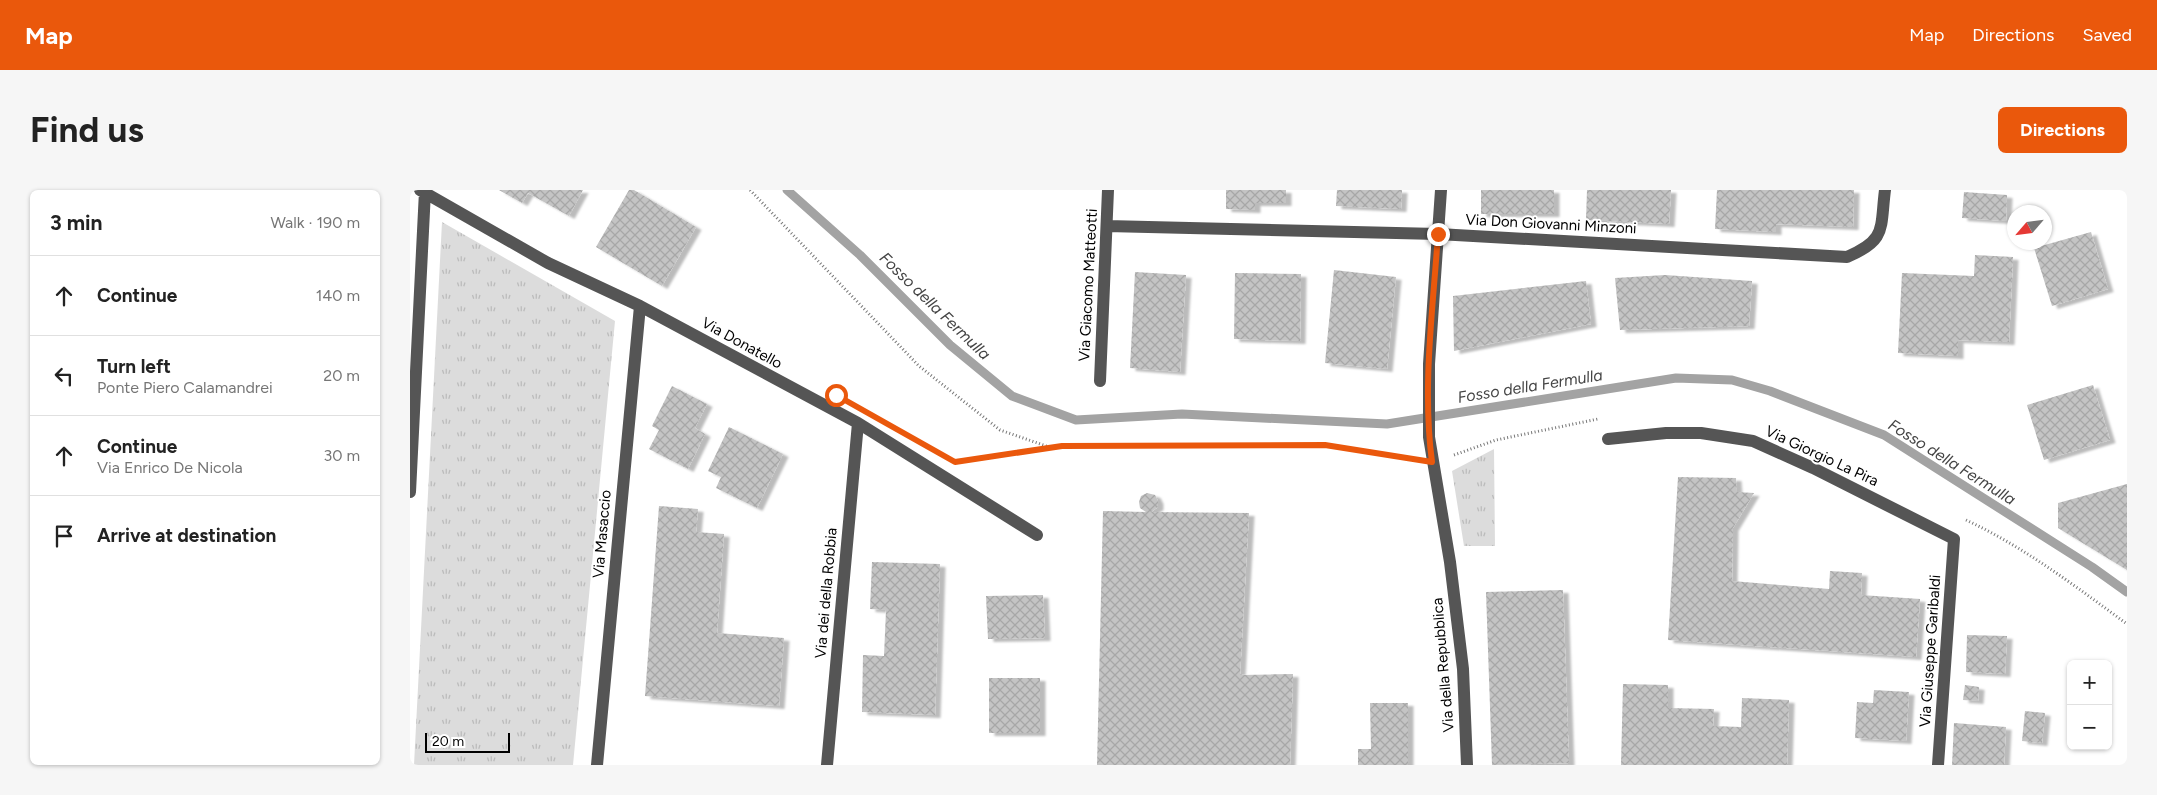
<!DOCTYPE html>
<meta charset="utf-8">
<style>
body{margin:0;font-family:Figtree,sans-serif;background:#f6f6f6;color:#222}
.controls{position:absolute;right:15px;bottom:15px;display:grid;overflow:hidden;border-radius:8px;box-shadow:0 1px 4px #0004}
.controls button{width:45px;height:45px;display:grid;place-items:center;padding:0;border:0;border-bottom:1px solid #e0e0e0;background:#fff;color:#222;font:25px sans-serif}
.compass{position:absolute;left:1597px;top:15px;width:45px;height:45px;border-radius:50%;background:#fff;box-shadow:0 1px 4px #0004;rotate:242deg}
.scale{position:absolute;left:15px;bottom:12px;width:85px;box-sizing:border-box;padding-left:5px;border:2px solid #000;border-top:0;font-size:14px;line-height:18px;white-space:nowrap;color:#000;-webkit-text-stroke:4px #fff;paint-order:stroke}
.stop{position:absolute;width:15px;height:15px;margin:-11px;border:4px solid #ea580c;border-radius:50%;background:#fff}
.stop.end{background:#ea580c;border-color:#fff;box-shadow:0 1px 5px #0008}
.list{margin:0;padding:0;list-style:none}
h2{display:flex;justify-content:space-between;align-items:center;height:65px;margin:0;padding:0 20px;font-size:21px}
h2 small{font-size:16px;font-weight:400;color:#767676}
.list li{display:grid;grid-template-columns:32px 1fr auto;gap:15px;align-items:center;box-sizing:border-box;height:80px;padding:0 20px;border-top:1px solid #e0e0e0}
.list b{display:block;font-size:19px;white-space:nowrap}
.list p{margin:0;font-size:16px;white-space:nowrap;color:#767676}
.list em{font-size:16px;font-style:normal;color:#767676}
.icon{flex:none;width:28px;height:28px;fill:none;stroke:currentColor;stroke-width:2;stroke-linecap:round;stroke-linejoin:round}
.map{position:relative;flex:none;width:1717px;height:575px;overflow:hidden;border-radius:8px}
header{display:flex;align-items:center;gap:30px;box-sizing:border-box;height:70px;padding:0 25px;background:#ea580c;color:#fff}
header strong{font-size:24px}
nav{display:flex;gap:28px;margin-inline-start:auto;font-size:18px}
.intro{display:flex;align-items:center;justify-content:space-between;box-sizing:border-box;height:120px;padding:0 30px}
h1{margin:0;font-size:35px}
.button{padding:12px 22px;border-radius:8px;background:#ea580c;color:#fff;font-size:18px;font-weight:700}
main{display:flex;gap:30px;padding:0 30px}
aside{flex:1;background:#fff;border-radius:8px;box-shadow:0 1px 4px #0004}
.map>svg:first-child{display:block}
.grass{fill:url(#grass-tufts)}
.lines{fill:none;stroke-linecap:round;stroke-linejoin:round}
.stream{stroke:#a3a3a3;stroke-width:9}
.building{fill:url(#building-cross-hatch);filter:url(#shadow)}
.path{stroke:#777;stroke-width:3;stroke-dasharray:1 2.5;stroke-linecap:butt}
.minor{stroke:#555;stroke-width:12}
.route{stroke:#ea580c;stroke-width:6}
.labels{text-anchor:middle;dominant-baseline:central;stroke-width:4;stroke-linejoin:round;paint-order:stroke}
.street-label{font-size:15px;fill:#000;stroke:#fff}
.water-label{font-size:16px;font-style:italic;fill:#444;stroke:#fff}
</style>
<header>
<strong>Map</strong>
<nav><a>Map</a><a>Directions</a><a>Saved</a></nav>
</header>
<div class="intro"><h1>Find us</h1><a class="button">Directions</a></div>
<main>
<aside>
<h2>3 min<small>Walk · 190 m</small></h2>
<ul class="list">
<li><svg class="icon" aria-label="ahead" viewBox="0 0 24 24"><path d="M12 20V5M6 11l6-6 6 6"/></svg><div><b>Continue</b></div><em>140 m</em></li>
<li><svg class="icon" aria-label="left" viewBox="0 0 24 24"><path d="M17 20v-9H6M10 6l-5 5 5 5"/></svg><div><b>Turn left</b><p>Ponte Piero Calamandrei</p></div><em>20 m</em></li>
<li><svg class="icon" aria-label="ahead" viewBox="0 0 24 24"><path d="M12 20V5M6 11l6-6 6 6"/></svg><div><b>Continue</b><p>Via Enrico De Nicola</p></div><em>30 m</em></li>
<li><svg class="icon" aria-label="arrive" viewBox="0 0 24 24"><path d="M6 21V4h12l-3 4 3 4H6"/></svg><div><b>Arrive at destination</b></div></li>
</ul>
</aside>
<div class="map">
<svg width="1717" height="575" viewBox="0 0 1717 575">
<defs>
<pattern id="grass-tufts" width="24" height="20" patternUnits="userSpaceOnUse" patternTransform="scale(1.25)"><rect width="24" height="20" fill="#dcdcdc"/><path d="M3 7l-1-3M5 7V3M7 7l1-3M15 17l-1-3M17 17v-4M19 17l1-3" fill="none" stroke="#bbb"/></pattern>
<pattern id="building-cross-hatch" width="8" height="8" patternUnits="userSpaceOnUse" patternTransform="scale(1.25)"><rect width="8" height="8" fill="#c4c4c4"/><path d="M0 0l8 8M0 8l8-8" fill="none" stroke="#a7a7a7"/></pattern>
<filter id="shadow"><feDropShadow dx="5.5" dy="3" stdDeviation="1" flood-color="#0004"/></filter>
</defs>
<rect width="100%" height="100%" fill="#fff"/>
<path class="grass" d="M32 32 205 131 163 575H4Z
M1084 259 1085 356H1054L1042 281Z"/>
<g class="lines">
<path class="stream" d="M377 0 450 65 540 155 602 206 666 230 772 224 977 234 1266 188 1322 190 1360 201 1474 245 1682 377 1717 402"/>
</g>
<path class="building" d="M89 0H173L159 26 118 3 112 13Z
M219 0H224L286 37 252 96 186 57Z
M816 0H876V13H845V20L816 19Z
M927 0H992L991 19 926 16Z
M1071 0H1144V24H1071Z
M1177 0H1261L1259 34 1176 30Z
M1307 0H1444L1443 37 1366 34V42L1305 39Z
M1554 2 1597 5 1596 31 1552 28Z
M1681 42 1698 99 1642 116 1624 58Z
M1565 65 1603 67 1599 152 1548 150V166L1488 163 1492 83 1564 86Z
M924 80 986 87 977 179 915 173Z
M725 82 776 85 770 182 720 178Z
M825 83 891 84 890 151 824 149Z
M1255 85 1342 91 1339 136 1210 140 1205 88Z
M1176 91 1181 134 1044 161 1043 106Z
M1683 195 1700 250 1634 270 1617 215Z
M262 196 297 214 285 238 295 244 278 279 239 259 249 240 242 236Z
M319 237 373 264 347 318 306 298 311 287 298 281Z
M1268 287 1326 288 1327 302 1344 303 1323 338 1322 391 1419 399 1420 381 1452 383 1451 405 1510 409 1506 467 1258 450Z
M1717 294V380L1648 338V313Z
M737 303 745 305 748 311V317L741 322 839 323 830 485 883 484 880 575H687L693 321 736 322 730 318 729 312 731 306Z
M249 316 288 319 286 342 314 344 307 443 374 448 369 516 235 506Z
M462 372 530 374 525 525 452 522 453 465 474 466 476 420 460 419Z
M1153 400 1159 573 1082 575 1076 402Z
M633 405 635 448 578 449 576 406Z
M1557 445 1597 446 1595 484 1556 482Z
M579 488H630V543H579Z
M1213 494 1258 495V518L1304 519 1303 536 1331 537 1332 508 1379 510 1377 575H1211Z
M1555 495 1569 497 1568 511 1553 510Z
M1464 500 1499 502 1496 551 1445 548 1447 512 1463 513Z
M960 513H998V575H948V559H961Z
M1615 521 1635 523 1632 553 1612 551Z
M1544 533 1596 537 1594 575H1542Z"/>
<g class="lines">
<path class="path" d="M340 0 509 176 590 240 639 257
M1044 265 1086 250 1188 229
M550 271 652 256 915 255 1001 269
M1556 330C1614 357 1665 396 1717 434"/>
<path class="minor" d="M10 0 138 73 230 116 448 233 627 345
M1031 0 1019 174V247L1040 372 1053 479 1057 575
M697 36 1028 44 1437 67C1477 50 1470 39 1475 0
M690 191 698 0
M1198 249 1256 243H1291L1343 251 1403 278 1544 349 1528 575
M0 302 15 1
M187 575 230 116
M417 575 448 233"/>
</g>
<g class="lines">
<path class="route" d="M426 205 545 272 652 256 915 255 1022 272C1012 197 1023 119 1028 44"/>
</g>
<g class="labels">
<g class="street-label">
<text transform="translate(1141 34) rotate(3)">Via Don Giovanni Minzoni</text>
<text transform="translate(678 95) rotate(-87)">Via Giacomo Matteotti</text>
<text transform="translate(332 153) rotate(29)">Via Donatello</text>
<text transform="translate(1412 266) rotate(25)">Via Giorgio La Pira</text>
<text transform="translate(192 344) rotate(-85)">Via Masaccio</text>
<text transform="translate(416 403) rotate(-85)">Via dei della Robbia</text>
<text transform="translate(1520 461) rotate(-86)">Via Giuseppe Garibaldi</text>
<text transform="translate(1033 475) rotate(-95)">Via della Repubblica</text>
</g>
<g class="water-label">
<text transform="translate(525 116) rotate(44)">Fosso della Fermulla</text>
<text transform="translate(1120 196) rotate(-9)">Fosso della Fermulla</text>
<text transform="translate(1542 272) rotate(32)">Fosso della Fermulla</text>
</g>
</g>
</svg>
<div class="controls">
<button>+</button>
<button>−</button>
</div>
<svg class="compass" viewBox="-18 -18 36 36"><path d="M0-13l5 13h-10z" fill="#e53935"/><path d="M0 13l5-13h-10z" fill="#767676"/></svg>
<div class="scale">20 m</div>
<div class="stop" style="left:426px;top:205px"></div>
<div class="stop end" style="left:1028px;top:44px"></div>
</div>
</main>
